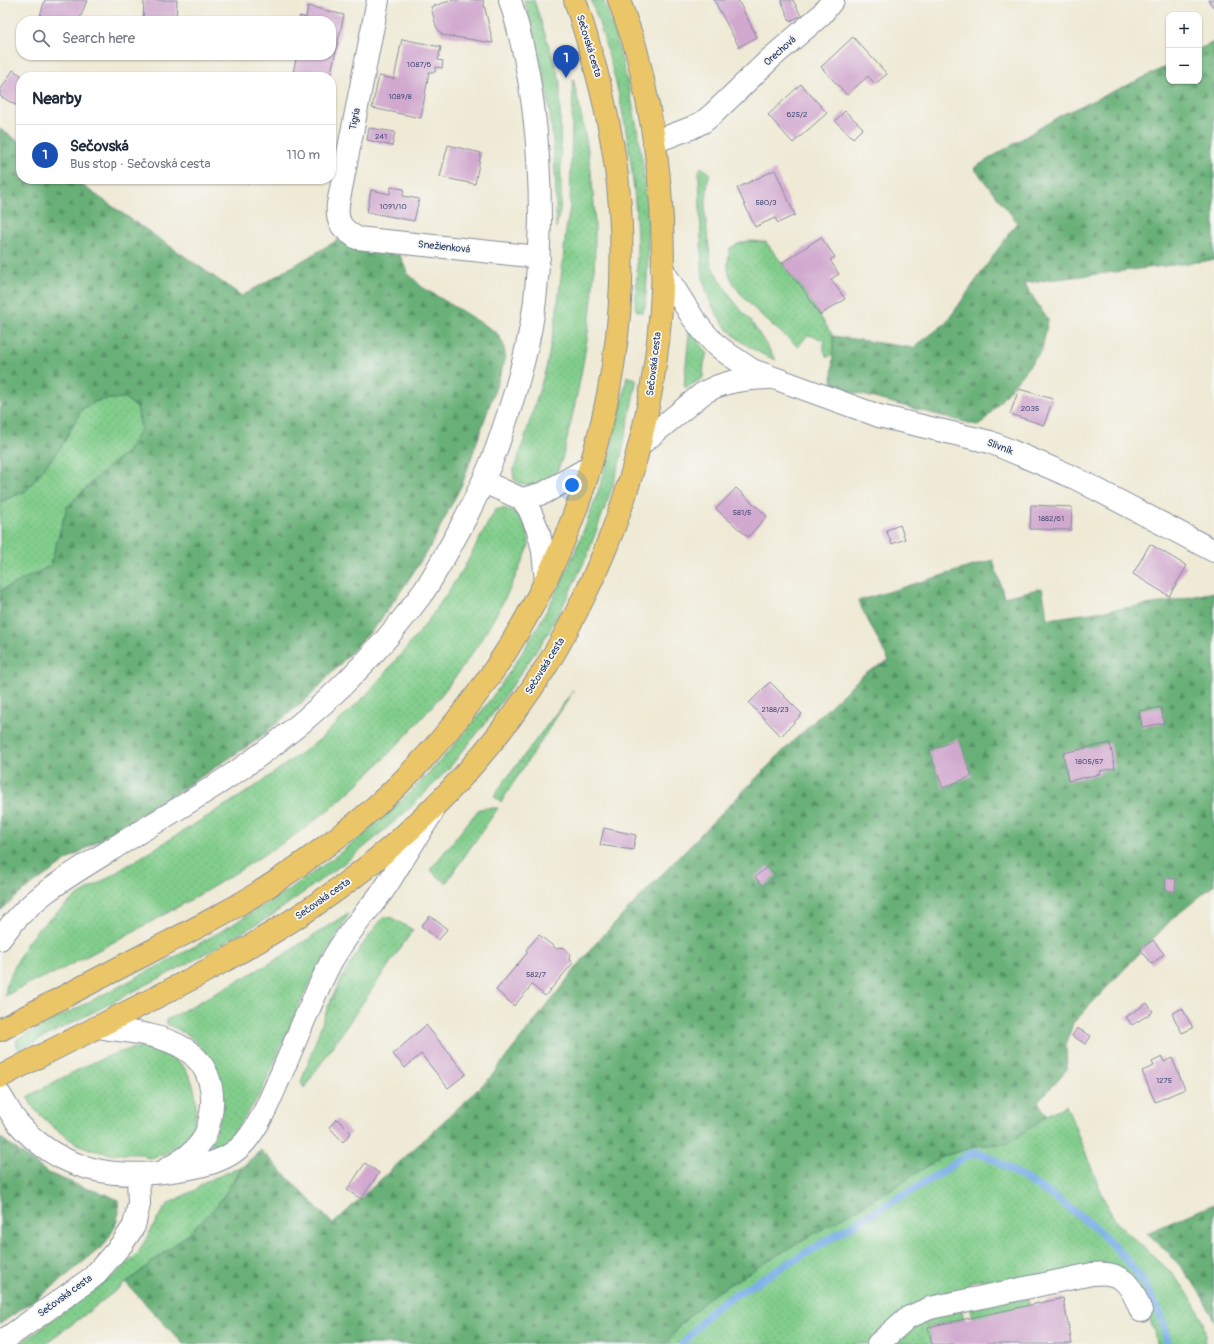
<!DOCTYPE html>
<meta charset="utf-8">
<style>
body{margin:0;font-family:Pangolin,sans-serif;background:#f6f6f7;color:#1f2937}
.controls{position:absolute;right:12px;top:12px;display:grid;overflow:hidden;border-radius:8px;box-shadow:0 1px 3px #0004}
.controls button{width:36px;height:36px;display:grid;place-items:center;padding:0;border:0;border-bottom:1px solid #e0e1e3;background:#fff;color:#1f2937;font:20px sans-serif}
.you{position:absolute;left:572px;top:485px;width:14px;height:14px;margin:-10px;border:3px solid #fff;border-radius:50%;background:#1a73e8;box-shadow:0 0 0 6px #1a73e833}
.badge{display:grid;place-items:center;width:26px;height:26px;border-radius:50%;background:#ea580c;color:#fff;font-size:13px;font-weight:700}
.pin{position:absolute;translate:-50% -33px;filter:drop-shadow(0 1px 2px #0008)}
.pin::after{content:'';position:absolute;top:21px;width:14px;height:12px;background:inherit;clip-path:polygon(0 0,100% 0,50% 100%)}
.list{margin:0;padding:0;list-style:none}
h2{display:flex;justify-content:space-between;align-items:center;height:52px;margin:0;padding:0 16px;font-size:17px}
h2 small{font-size:13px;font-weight:400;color:#747a83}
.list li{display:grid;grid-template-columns:26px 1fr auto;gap:12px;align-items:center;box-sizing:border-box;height:60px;padding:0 16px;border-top:1px solid #e0e1e3}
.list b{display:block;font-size:15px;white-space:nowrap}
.list p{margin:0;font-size:13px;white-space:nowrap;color:#747a83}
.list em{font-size:13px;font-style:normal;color:#747a83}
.icon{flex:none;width:22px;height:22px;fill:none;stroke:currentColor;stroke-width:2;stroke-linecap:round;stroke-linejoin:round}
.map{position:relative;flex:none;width:1214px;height:1344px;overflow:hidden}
.search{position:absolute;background:#fff;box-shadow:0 1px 3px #0004;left:16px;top:16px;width:320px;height:44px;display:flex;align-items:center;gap:10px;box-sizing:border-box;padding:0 14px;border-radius:16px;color:#747a83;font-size:15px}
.panel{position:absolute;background:#fff;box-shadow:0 1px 3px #0004;left:16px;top:72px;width:320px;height:112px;border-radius:16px}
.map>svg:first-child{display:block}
.grass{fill:url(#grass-dots);stroke:#4e7e74}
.forest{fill:url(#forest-firs);stroke:#42706a}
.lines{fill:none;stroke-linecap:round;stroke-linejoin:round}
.stream{stroke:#7bafe8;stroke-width:8}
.building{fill:#d1a9cf}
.minor-casing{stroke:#858c9a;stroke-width:24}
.primary-casing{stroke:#858c9a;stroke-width:24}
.minor{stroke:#fff;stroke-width:22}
.primary{stroke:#ebc669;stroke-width:22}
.labels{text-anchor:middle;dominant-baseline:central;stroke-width:3.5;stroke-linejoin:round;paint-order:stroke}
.number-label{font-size:8px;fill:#484e7a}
.street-label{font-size:10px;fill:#1b2f5e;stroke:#f6f6f2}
</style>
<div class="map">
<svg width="1214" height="1344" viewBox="0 0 1214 1344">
<defs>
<pattern id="grass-dots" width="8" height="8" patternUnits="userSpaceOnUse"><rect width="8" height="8" fill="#81cd8b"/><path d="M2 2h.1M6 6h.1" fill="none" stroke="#6fb07a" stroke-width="1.8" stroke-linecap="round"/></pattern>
<pattern id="forest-firs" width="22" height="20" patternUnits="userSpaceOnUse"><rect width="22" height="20" fill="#68b077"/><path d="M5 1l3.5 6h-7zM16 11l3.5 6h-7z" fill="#559065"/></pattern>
</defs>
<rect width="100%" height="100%" fill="#f6f6f2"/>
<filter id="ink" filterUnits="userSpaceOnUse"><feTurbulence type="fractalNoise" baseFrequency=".025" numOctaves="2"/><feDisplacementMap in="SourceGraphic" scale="8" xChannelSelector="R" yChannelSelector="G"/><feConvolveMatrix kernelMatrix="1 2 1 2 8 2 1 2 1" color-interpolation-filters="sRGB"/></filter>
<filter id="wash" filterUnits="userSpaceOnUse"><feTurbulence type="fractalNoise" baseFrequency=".012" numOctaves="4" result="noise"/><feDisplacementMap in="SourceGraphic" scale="16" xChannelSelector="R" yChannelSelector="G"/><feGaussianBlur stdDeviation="0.9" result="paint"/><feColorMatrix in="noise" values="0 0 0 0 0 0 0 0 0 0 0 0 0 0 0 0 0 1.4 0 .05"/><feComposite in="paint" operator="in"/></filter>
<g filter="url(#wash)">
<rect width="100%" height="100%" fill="#efead5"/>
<path class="grass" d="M524 0H534L560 80 561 199 560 211 556 228C557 149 549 76 524 0Z
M591 0H604C631 81 649 168 648 253 648 272 646 290 645 308L642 312 637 311 635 308C636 290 637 272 637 254 637 167 620 81 591 0Z
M573 79C582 116 590 154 593 192 600 271 588 349 570 426 566 441 563 466 553 477 542 488 526 488 514 480L513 471 521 450 546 368 555 324 562 269 566 230 570 206Z
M701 167 710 173 708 180 705 212 711 265 732 299 752 323 776 360C734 344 709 317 702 272L699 178V171Z
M748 241 766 242 797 283 798 282 833 336V353L827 358 823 347 825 341 816 337 808 335 798 347C779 330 732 295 728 270 727 262 729 255 730 248L738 244Z
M692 332 707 352 704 364 703 378 686 388 684 386 689 333Z
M627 376 636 379V383L621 457 612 488 587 556 559 614 545 638 492 715 449 768 429 789 407 811 355 855 271 916 187 964 19 1050 16 1045 17 1039C124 983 236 931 333 858 454 768 546 642 595 500 609 460 619 418 627 376Z
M124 398 137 407 141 428 128 451 108 467 67 507 50 566 0 591V502L26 491 61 447 82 409 99 400Z
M503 508C507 509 512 510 516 513 523 518 529 533 529 541 529 551 522 562 518 571 483 651 426 719 363 779 350 791 337 803 323 814 305 829 285 842 265 854 199 898 127 935 57 972L34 981 5 996 7 982 26 944 38 929 73 899 250 790 319 740 367 694 419 633 439 605 464 568 495 510Z
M573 691 569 698 501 802 494 796 497 791Z
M488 808H498L446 883 430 870 479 809Z
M348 913V916C331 944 314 974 300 1003 286 1032 276 1062 262 1090 254 1104 228 1148 212 1149L210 1146C215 1133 220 1121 223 1108 226 1084 212 1058 196 1042 188 1034 177 1029 167 1024L166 1020 274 961Z
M385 916 392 918 413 930 304 1088 301 1082C312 1054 320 1025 332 998 346 968 363 941 385 916Z
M141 1047C153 1049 167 1053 178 1061 187 1069 193 1082 195 1093 201 1129 182 1154 147 1158L142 1154H110L92 1150 75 1143 53 1127 35 1110 27 1097C61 1079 103 1053 141 1047Z
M1066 1105 1107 1206C1111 1212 1114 1219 1118 1224 1125 1232 1135 1239 1143 1247 1162 1263 1179 1279 1193 1301 1201 1315 1207 1327 1205 1344H1156L1154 1331 1136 1282 990 1288 988 1279 969 1282 971 1292 887 1326 867 1344H666L680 1325 711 1296 769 1260 884 1193 944 1156 981 1145 1007 1144 1033 1126 1047 1115Z
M242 1167 217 1206 187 1235 78 1320 44 1344H19L116 1274 138 1253 162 1211 169 1203 195 1190 204 1182Z
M1028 1294 1029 1306 973 1318 970 1306Z
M961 1308 964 1319 928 1327 932 1344 907 1343 887 1344 907 1327Z"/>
<path class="forest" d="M1214 42V260L1024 283 1048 320 1042 350 980 426 832 387 833 336 913 348 946 323 1017 222 974 168 1061 115 1143 78 1169 65V81H1199V49Z
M0 129 21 143V179H73L242 296 341 238 359 248 374 252 400 255 407 272 422 287 496 332 503 343 506 358 463 482 430 547 405 585 376 626 309 697 254 742 173 795 70 858 22 892 0 911V591L50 566 67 507 108 467 128 451 141 428 137 407 124 398 99 400 82 409 61 447 26 491 0 502Z
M993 560 1004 597 1042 588 1048 619 1167 602 1214 592V885L1172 919 1073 1023 1066 1045 1067 1069 1038 1102 1047 1115 1033 1126 1007 1144 981 1145 944 1156 884 1193 769 1260 711 1296 680 1325 666 1344H183L126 1283 187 1235 217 1206 242 1167 261 1150 333 1224 489 1079 595 944 695 840 784 750 865 673 889 661 858 601Z
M0 1137 48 1173 85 1188 106 1194 118 1200 119 1212 115 1227 104 1245 55 1285 0 1324Z
M1214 1204V1322C1201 1286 1175 1258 1147 1233Z"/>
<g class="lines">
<path class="stream" d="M683 1344 712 1310 720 1304 944 1171C955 1164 965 1153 978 1153 988 1154 1007 1168 1016 1173 1070 1205 1128 1245 1155 1304 1162 1318 1167 1328 1166 1344"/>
</g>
<g id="blocks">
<path class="building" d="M45 0H87L79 21H43L39 19Z
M144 0H177L176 21H143Z
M453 0H483L493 43 442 35 436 26 431 7Z
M714 0H738L757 37 739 47Z
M781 0H793L801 16 790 21Z
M1208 0H1214V8Z
M308 6 344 15 330 77H292L297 55H331V21H299L300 16 306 18Z
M853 37 887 74 875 84 868 76 847 95 821 67Z
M402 39 441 47 438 60 443 61 442 68 436 67 435 72H429L421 118 372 108 379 76 394 79Z
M13 70 24 77H21V108L0 96V88L1 89Z
M801 84 827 113 793 143 768 115Z
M845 111 863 128 853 138 835 121Z
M369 128 395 132 392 146 367 140Z
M448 145 481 153 475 184 440 177Z
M775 170 795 215 778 223 775 218 755 227 737 188Z
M235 179H249L248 183Z
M391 187 404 189 403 196 419 199 414 221 367 212 371 190 390 194Z
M821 237 835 257 830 260 839 274 831 279 845 299 820 315 798 282 797 283 782 263Z
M1019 389 1053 399 1044 425 1010 414Z
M736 488 767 516 748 537 716 509Z
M1031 505 1072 507 1071 530 1030 529Z
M900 525 905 539 892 544 886 530Z
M1150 544 1187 566 1169 596 1133 574Z
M770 682 802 714 781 736 749 703Z
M1161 707 1164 723 1142 727 1139 711Z
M958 739 972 776 943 788 929 751Z
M1110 743 1115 768 1100 771 1101 774 1068 781 1063 753Z
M604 828 636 835 633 850 600 845Z
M768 866 776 876 763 886 755 877Z
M1166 878 1176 879 1175 892 1165 890Z
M430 916 447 929 439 940 421 926Z
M539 935 557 949 563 947 570 953 569 959 573 963 545 996 532 985 514 1006 496 990 528 952 526 950Z
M1153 940 1164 954 1152 964 1140 949Z
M1147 1003 1153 1012 1132 1025 1126 1017Z
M1182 1008 1193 1028 1182 1033 1172 1014Z
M426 1025 466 1074 448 1088 421 1054 405 1068 393 1054Z
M1077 1028 1091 1036 1086 1044 1072 1036Z
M1162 1057 1164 1062 1172 1058 1185 1089 1155 1102 1142 1071 1154 1066 1152 1062Z
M337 1119 351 1133 343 1142 329 1127Z
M365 1163 379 1173 361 1199 347 1190Z
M1063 1298 1072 1344H932L928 1327Z"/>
</g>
</g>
<g filter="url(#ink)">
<use href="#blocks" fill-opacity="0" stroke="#858c9a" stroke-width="1"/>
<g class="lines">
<defs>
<path id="minor" d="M378 0 338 204C336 223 342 229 357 238L539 257
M654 142 691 128 703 122 714 113 770 59 821 15 833 0
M662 269 693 318 703 331 714 343 728 354 752 370 879 416 990 442 1075 478 1214 551
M641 444 702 394C722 381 745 379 768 378
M484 482 522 499 529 509 538 530 543 551 546 581
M522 499 544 493 590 467
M0 939C29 898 67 877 109 851 153 823 200 797 243 767 313 719 374 660 424 591 430 582 436 571 442 561 463 525 481 489 496 450 512 404 527 357 534 308 538 279 539 250 540 220 540 145 533 72 510 0
M97 1027C126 1032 160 1033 185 1049 210 1065 216 1092 210 1119 208 1127 206 1136 201 1142 193 1154 180 1162 168 1168
M0 1095C6 1104 11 1115 18 1123 61 1173 118 1180 179 1170 203 1166 229 1161 245 1142 260 1124 269 1102 278 1081 296 1041 311 1000 331 962 345 936 364 915 382 892 389 883 394 873 400 864 411 847 421 830 432 813
M0 1343 93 1277 122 1244 134 1226 139 1204 138 1175
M878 1344 907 1318 930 1308 1092 1274C1123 1270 1131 1285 1141 1311"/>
<path id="primary" d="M0 1030C53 1002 106 975 159 947 198 927 238 907 275 882 302 864 329 844 355 824 393 793 427 757 457 720 573 576 632 391 620 207 615 135 597 68 575 0
M0 1077C122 1012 253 957 363 870 434 814 495 746 544 670 558 648 570 625 581 603 655 455 680 284 651 121 646 96 642 71 635 46 630 31 624 15 619 0"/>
</defs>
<use href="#minor" class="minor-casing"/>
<use href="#primary" class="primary-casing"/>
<use href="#minor" class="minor"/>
<use href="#primary" class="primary"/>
</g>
</g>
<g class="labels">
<g class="number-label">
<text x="419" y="64">1087/6</text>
<text x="400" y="96">1089/8</text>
<text x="797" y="114">625/2</text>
<text x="381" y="136">241</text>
<text x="766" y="202">580/3</text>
<text x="393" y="206">1091/10</text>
<text x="1030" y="408">2035</text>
<text x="742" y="512">581/5</text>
<text x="1051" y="518">1882/61</text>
<text x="775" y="709">2188/23</text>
<text x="1089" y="761">1805/57</text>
<text x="536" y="974">582/7</text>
<text x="1164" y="1080">1275</text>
</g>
<g class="street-label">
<text transform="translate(589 46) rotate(73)">Sečovská cesta</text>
<text transform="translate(780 51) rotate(-42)">Orechová</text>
<text transform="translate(355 119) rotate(-79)">Tigria</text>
<text transform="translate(444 247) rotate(6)">Snežienková</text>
<text transform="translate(654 364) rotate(-83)">Sečovská cesta</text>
<text transform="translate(1000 447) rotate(21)">Slivník</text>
<text transform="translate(545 666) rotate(-58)">Sečovská cesta</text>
<text transform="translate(323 899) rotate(-35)">Sečovská cesta</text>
<text transform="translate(65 1296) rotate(-36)">Sečovská cesta</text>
</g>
</g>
</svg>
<div class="controls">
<button>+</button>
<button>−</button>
</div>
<div class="you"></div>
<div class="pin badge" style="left:566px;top:78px;background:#1a4fb4">1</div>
<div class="search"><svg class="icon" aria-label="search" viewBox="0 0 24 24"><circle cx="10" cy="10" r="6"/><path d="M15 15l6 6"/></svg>Search here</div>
<section class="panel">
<h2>Nearby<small></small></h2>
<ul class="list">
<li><span class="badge" style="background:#1a4fb4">1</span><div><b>Sečovská</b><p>Bus stop · Sečovská cesta</p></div><em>110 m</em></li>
</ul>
</section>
</div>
